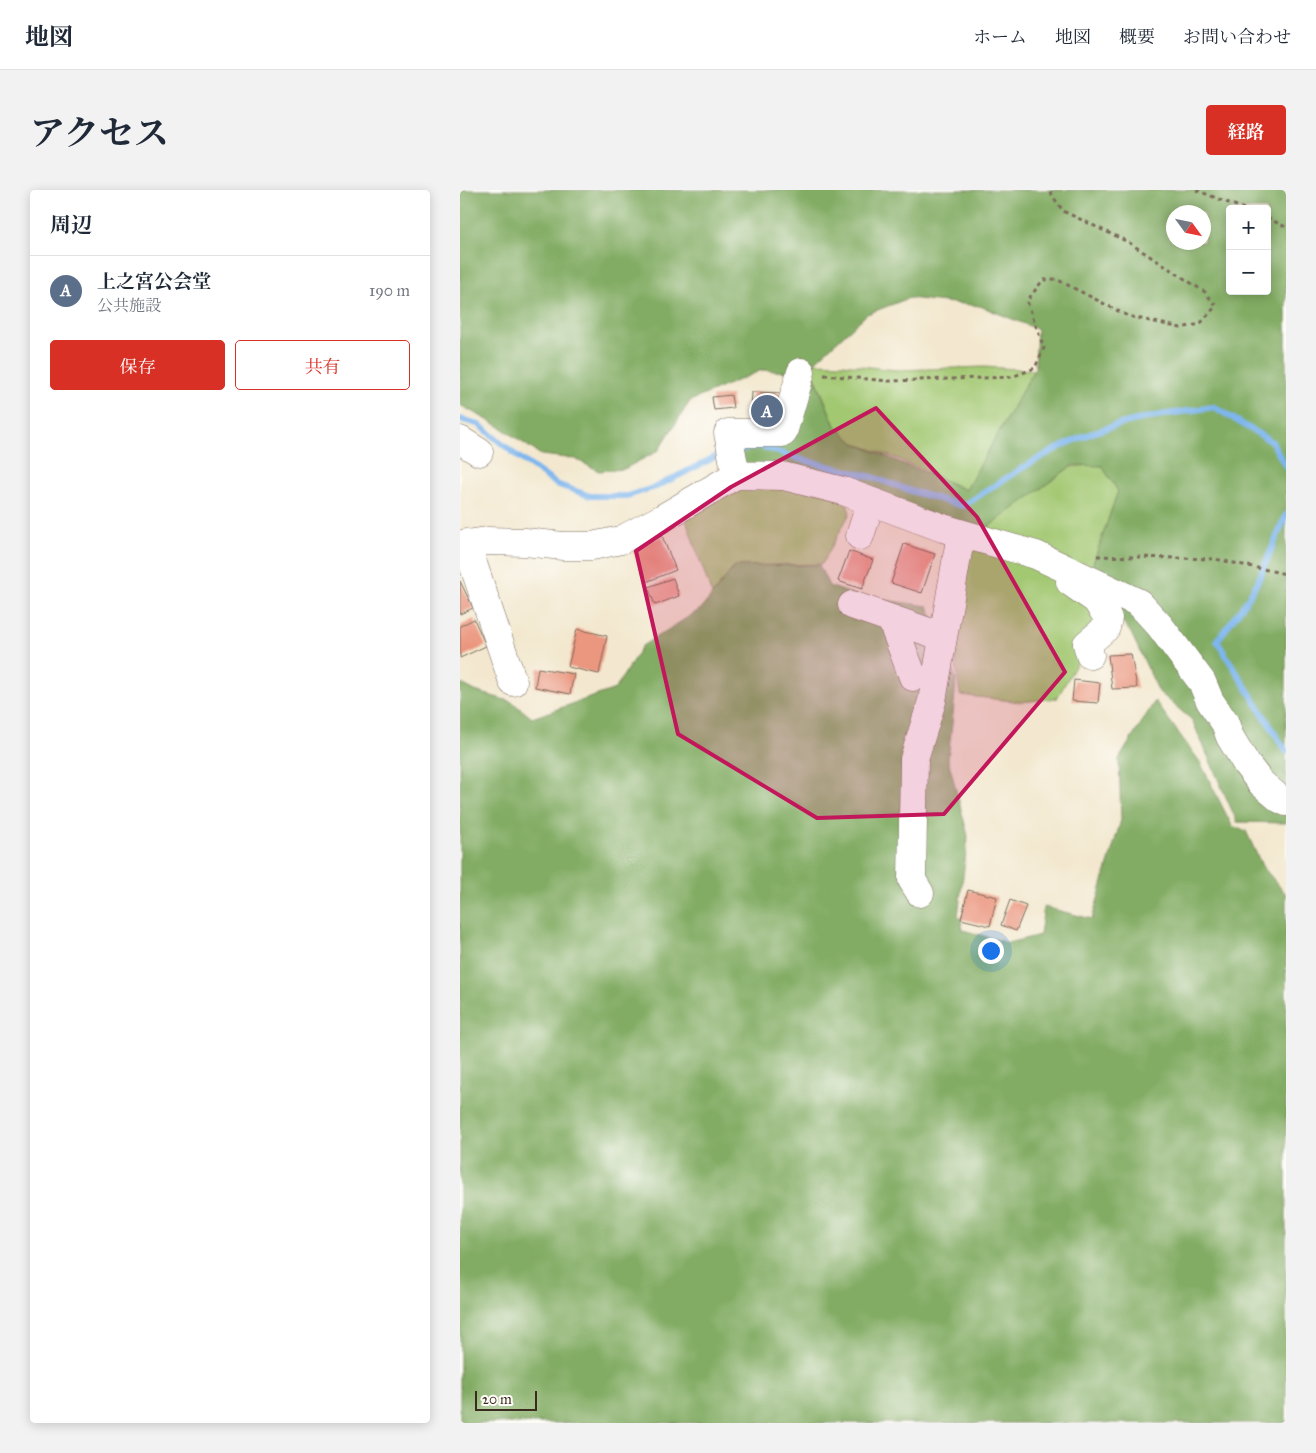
<!DOCTYPE html>
<html lang="ja">
<meta charset="utf-8">
<style>
body{margin:0;font-family:"IM FELL Great Primer","Noto Serif JP",serif;background:#f2f2f3;color:#1f2937}
.controls{position:absolute;right:15px;top:15px;display:grid;overflow:hidden;border-radius:5px;box-shadow:0 2px 12px #0003}
.controls button{width:45px;height:45px;display:grid;place-items:center;padding:0;border:0;border-bottom:1px solid #e0e1e3;background:#fff;color:#1f2937;font:25px sans-serif}
.compass{position:absolute;left:706px;top:15px;width:45px;height:45px;border-radius:50%;background:#fff;box-shadow:0 2px 12px #0003;rotate:123deg}
.scale{position:absolute;left:15px;bottom:12px;width:62px;box-sizing:border-box;padding-left:5px;border:2px solid #3b2a1e;border-top:0;font-size:14px;line-height:18px;white-space:nowrap;color:#3b2a1e;-webkit-text-stroke:4px #fdfcf7;paint-order:stroke}
.you{position:absolute;left:530px;top:760px;width:18px;height:18px;margin:-12px;border:4px solid #fff;border-radius:50%;background:#1a73e8;box-shadow:0 0 0 8px #1a73e833}
.badge{display:grid;place-items:center;width:32px;height:32px;border-radius:50%;background:#d93025;color:#fff;font-size:16px;font-weight:700}
.pin{position:absolute;translate:-50% -50%;border:2px solid #fff;box-shadow:0 1px 5px #0006}
.list{margin:0;padding:0;list-style:none}
h2{display:flex;justify-content:space-between;align-items:center;height:65px;margin:0;padding:0 20px;font-size:21px}
h2 small{font-size:16px;font-weight:400;color:#747a83}
.list li{display:grid;grid-template-columns:32px 1fr auto;gap:15px;align-items:center;box-sizing:border-box;height:70px;padding:0 20px;border-top:1px solid #e0e1e3}
.list b{display:block;font-size:19px;white-space:nowrap}
.list p{margin:0;font-size:16px;white-space:nowrap;color:#747a83}
.list em{font-size:16px;font-style:normal;color:#747a83}
.actions{display:flex;gap:10px;padding:15px 20px}
.actions a{flex:1;padding:11px 0;border:1px solid #d93025;border-radius:5px;text-align:center;font-size:18px;color:#d93025}
.actions .main{background:#d93025;color:#fff}
.map{position:relative;flex:none;width:826px;height:1233px;overflow:hidden;border-radius:5px}
header{display:flex;align-items:center;gap:30px;box-sizing:border-box;height:70px;padding:0 25px;background:#fff;border-bottom:1px solid #e0e1e3}
header strong{font-size:24px}
nav{display:flex;gap:28px;margin-inline-start:auto;font-size:18px}
.intro{display:flex;align-items:center;justify-content:space-between;box-sizing:border-box;height:120px;padding:0 30px}
h1{margin:0;font-size:35px}
.button{padding:12px 22px;border-radius:5px;background:#d93025;color:#fff;font-size:18px;font-weight:700}
main{display:flex;gap:30px;padding:0 30px}
aside{flex:1;background:#fff;border-radius:5px;box-shadow:0 2px 12px #0003}
.map>svg:first-child{display:block}
.green{fill:#a3c872;stroke:#6f7948}
.forest{fill:#82ac64;stroke:#5e6b41;fill-rule:evenodd}
.lines{fill:none;stroke-linecap:round;stroke-linejoin:round}
.stream{stroke:#7eb6ee;stroke-width:6}
.building{fill:#eb967f}
.minor-casing{stroke:#7b6c5c;stroke-width:29}
.path{stroke:#7b6c5c;stroke-width:3;stroke-dasharray:4 4;stroke-linecap:butt}
.minor{stroke:#fff;stroke-width:28}
.marked{fill:#c2185b;fill-opacity:0.2;stroke:#c2185b;stroke-width:4;stroke-linejoin:round}
</style>
<header>
<strong>地図</strong>
<nav><a>ホーム</a><a>地図</a><a>概要</a><a>お問い合わせ</a></nav>
</header>
<div class="intro"><h1>アクセス</h1><a class="button">経路</a></div>
<main>
<aside>
<h2>周辺<small></small></h2>
<ul class="list">
<li><span class="badge" style="background:#5c6f8a">A</span><div><b>上之宮公会堂</b><p>公共施設</p></div><em>190 m</em></li>
</ul>
<div class="actions"><a class="main">保存</a><a>共有</a></div>
</aside>
<div class="map">
<svg width="826" height="1233" viewBox="0 0 826 1233">
<rect width="100%" height="100%" fill="#fdfcf7"/>
<filter id="ink" filterUnits="userSpaceOnUse"><feTurbulence type="fractalNoise" baseFrequency=".02" numOctaves="2"/><feDisplacementMap in="SourceGraphic" scale="10" xChannelSelector="R" yChannelSelector="G"/><feConvolveMatrix kernelMatrix="1 2 1 2 8 2 1 2 1" color-interpolation-filters="sRGB"/></filter>
<filter id="wash" filterUnits="userSpaceOnUse"><feTurbulence type="fractalNoise" baseFrequency=".0096" numOctaves="4" result="noise"/><feDisplacementMap in="SourceGraphic" scale="20" xChannelSelector="R" yChannelSelector="G"/><feGaussianBlur stdDeviation="1.12" result="paint"/><feColorMatrix in="noise" values="0 0 0 0 0 0 0 0 0 0 0 0 0 0 0 0 0 1.4 0 .05"/><feComposite in="paint" operator="in"/></filter>
<g filter="url(#wash)">
<rect width="100%" height="100%" fill="#f3e8cf"/>
<path class="green" d="M352 173 383 174 436 180 524 177 574 180 506 300 438 269 394 253 375 236 351 176Z
M641 274 658 301 626 394 585 382 643 427 597 508 561 512 500 505 493 449 508 354 524 340 610 277Z
M289 292 384 306 390 323 362 374 275 376 252 405 225 327Z"/>
<path class="forest" d="M0 0H826V633L777 632 732 530 699 502 671 443 657 424 626 394 658 301 642 276 613 275 610 277 524 340 283 281 276 250 341 183 302 180 230 211 198 261 164 279 139 281 115 269 81 265 37 235 0 215ZM770 19H807V101H770ZM714 22H744V52H714ZM449 108 520 116 577 139 575 178 506 300 394 253 375 236 350 176 407 124Z
M359 375 369 396 401 407 468 416 485 455 496 490 493 525 488 569 508 646 498 726 501 729 503 740 548 753 580 745 584 717 632 729 661 630 659 569 695 511 740 572 772 636 786 641 802 676 826 704V1233H0V493L15 501 52 512 72 528 155 499 182 456 241 419 275 376Z"/>
<g class="lines">
<path class="stream" d="M0 229 18 234 57 266 96 294 130 306H167L196 297 265 262
M278 260 300 256 339 269 412 287 451 301 503 316C545 289 588 259 635 242 673 228 715 223 754 217L812 252 826 277
M826 325 798 391 787 410 757 451 826 561"/>
</g>
<g id="blocks">
<path class="building" d="M292 202 324 203 321 241 290 239Z
M271 205 273 218 254 220 252 207Z
M202 346 216 380 186 392 172 359Z
M444 354 475 364 462 403 431 393Z
M389 361 413 370 402 399 378 391Z
M213 388 219 406 195 415 188 397Z
M0 391 13 418 0 424Z
M14 429 26 456 0 468V436Z
M117 439 147 446 139 484 108 477Z
M671 464 677 498 652 499 648 465Z
M78 478 114 484 110 504 75 497Z
M614 490 640 493 638 513 612 511Z
M508 700 537 707 530 736 501 729Z
M550 710 566 716 556 741 541 735Z"/>
</g>
</g>
<g filter="url(#ink)">
<use href="#blocks" fill-opacity="0" stroke="#7b6c5c" stroke-width="1"/>
<g class="lines">
<defs>
<path id="minor" d="M0 250 19 262
M276 285 268 243H323L341 182
M400 346 411 311
M6 353 53 492
M0 355 27 351 65 352 103 356H132L161 350 201 329 276 285 323 286 383 301 483 338 576 365 679 413 700 436 742 492 750 511 765 533 770 547 787 575 801 593 820 609 826 612
M610 392 636 410 648 428 646 438 627 454 630 465
M392 415 483 447
M431 429 453 487
M460 703 452 690 454 569 472 511 501 344"/>
</defs>
<use href="#minor" class="minor-casing"/>
<path class="path" d="M736 0 784 19
M807 28 826 37
M364 185 429 191 552 187 575 178 584 158 567 111 583 90 596 89 668 126 721 138 740 134 756 116 745 102 668 52 603 21 592 5 591 0
M637 366 755 369 826 384"/>
<use href="#minor" class="minor"/>
</g>
</g>
<path class="marked" d="M416 218 517 327 605 482 484 624 357 628 218 544 176 361 271 297Z"/>
</svg>
<div class="controls">
<button>+</button>
<button>−</button>
</div>
<svg class="compass" viewBox="-18 -18 36 36"><path d="M0-13l5 13h-10z" fill="#e53935"/><path d="M0 13l5-13h-10z" fill="#747a83"/></svg>
<div class="scale">20 m</div>
<div class="you"></div>
<div class="pin badge" style="left:307px;top:221px;background:#5c6f8a">A</div>
</div>
</main>
